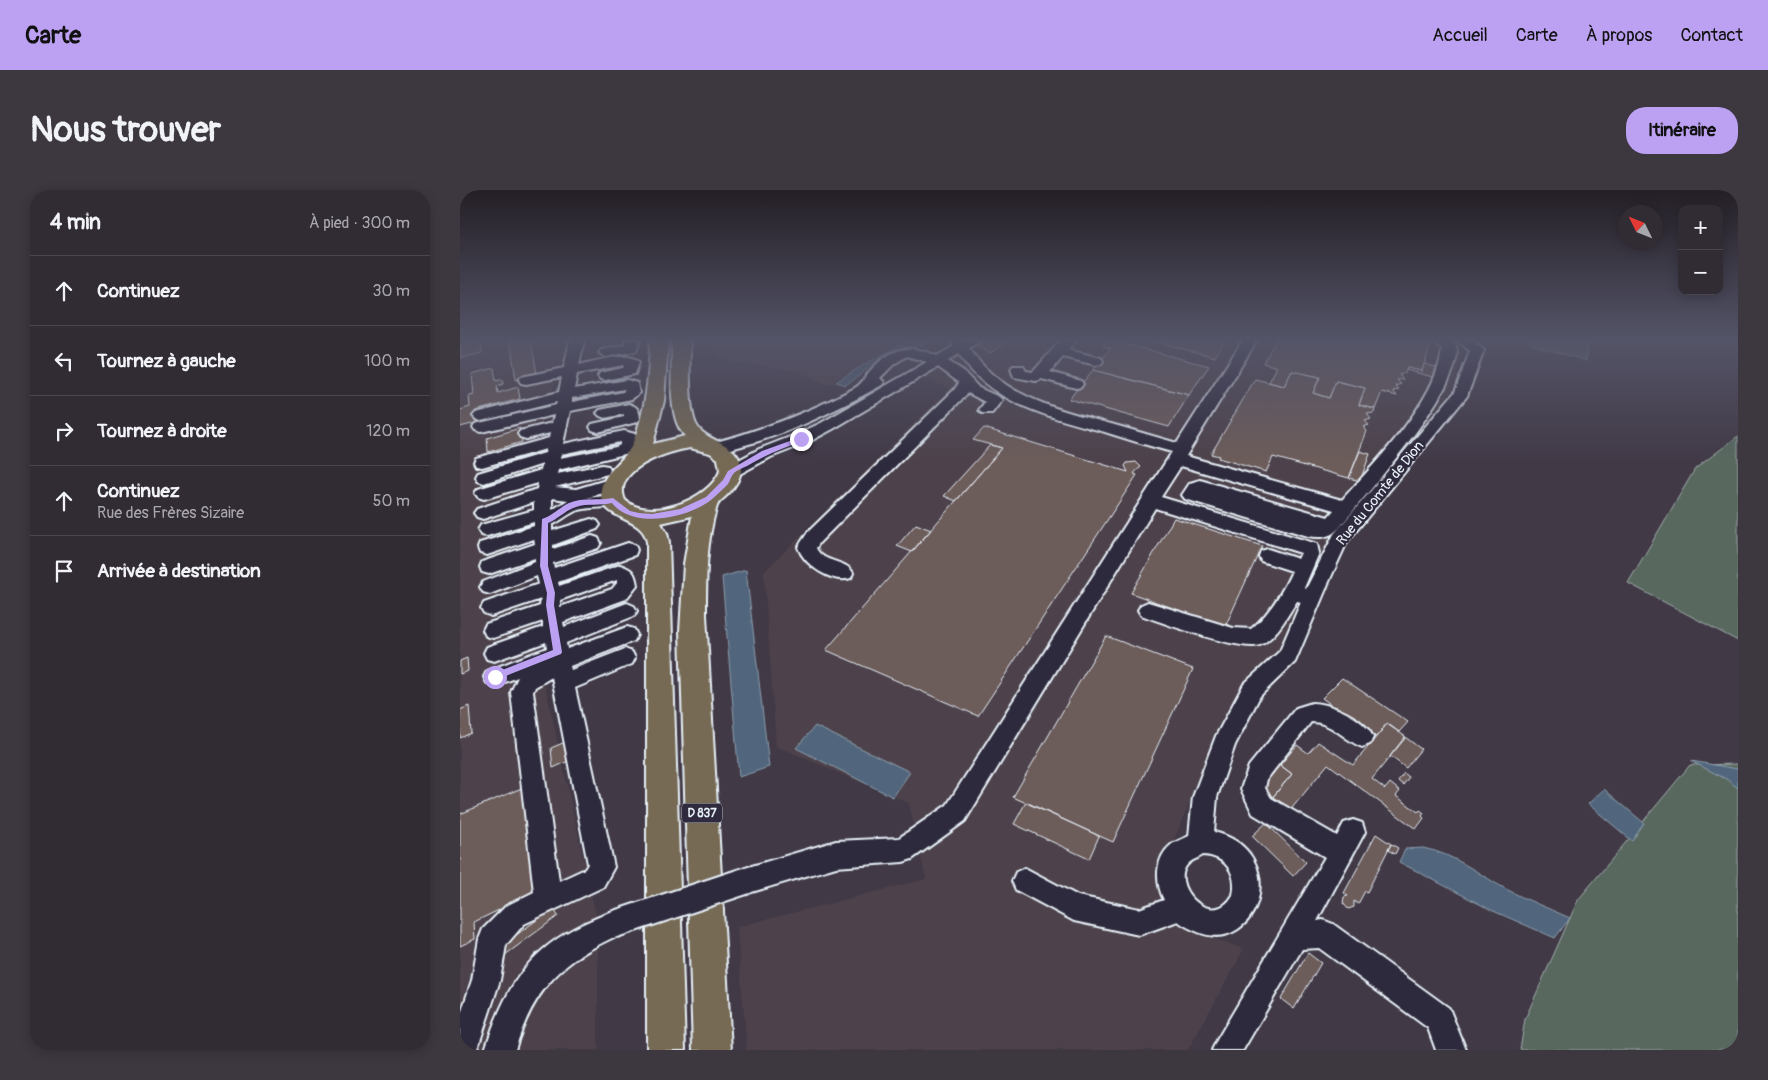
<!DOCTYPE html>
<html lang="fr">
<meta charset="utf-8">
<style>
body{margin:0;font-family:Pangolin,sans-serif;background:#3d3740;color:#f1f3f6}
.controls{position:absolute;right:15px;top:15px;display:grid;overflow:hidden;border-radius:10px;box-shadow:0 2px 12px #0003}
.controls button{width:45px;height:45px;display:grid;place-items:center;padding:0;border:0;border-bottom:1px solid #4c474f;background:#312b34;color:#f1f3f6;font:25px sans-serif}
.compass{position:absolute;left:1158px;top:15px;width:45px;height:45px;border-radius:50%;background:#312b34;box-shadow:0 2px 12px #0003;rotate:313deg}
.stop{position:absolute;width:15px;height:15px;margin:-11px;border:4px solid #bca0f2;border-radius:50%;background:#fff}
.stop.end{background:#bca0f2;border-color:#fff;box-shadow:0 1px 5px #0008}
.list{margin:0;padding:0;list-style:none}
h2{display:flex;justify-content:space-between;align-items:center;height:65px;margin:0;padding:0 20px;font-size:21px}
h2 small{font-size:16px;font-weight:400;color:#a8a7ac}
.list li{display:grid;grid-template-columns:32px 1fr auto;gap:15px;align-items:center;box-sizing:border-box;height:70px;padding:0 20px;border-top:1px solid #4c474f}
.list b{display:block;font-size:19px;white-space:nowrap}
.list p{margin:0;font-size:16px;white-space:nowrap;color:#a8a7ac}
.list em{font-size:16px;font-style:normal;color:#a8a7ac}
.icon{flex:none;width:28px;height:28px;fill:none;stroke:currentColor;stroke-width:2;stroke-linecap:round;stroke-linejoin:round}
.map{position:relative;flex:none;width:1278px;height:860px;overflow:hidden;border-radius:20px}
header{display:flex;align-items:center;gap:30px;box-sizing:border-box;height:70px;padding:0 25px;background:#bca0f2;color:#111}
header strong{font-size:24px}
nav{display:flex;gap:28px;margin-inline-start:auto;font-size:18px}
.intro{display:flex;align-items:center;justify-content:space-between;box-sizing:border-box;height:120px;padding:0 30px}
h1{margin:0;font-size:35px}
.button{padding:12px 22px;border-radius:20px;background:#bca0f2;color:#111;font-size:18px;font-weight:700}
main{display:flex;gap:30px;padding:0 30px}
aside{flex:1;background:#312b34;border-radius:20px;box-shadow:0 2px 12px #0003}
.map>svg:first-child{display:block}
.built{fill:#4e434c}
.green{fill:#59675e;stroke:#a0acab}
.water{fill:#51667c;stroke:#8d9eae}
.building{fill:#6c5b5a;stroke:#e8f1f8}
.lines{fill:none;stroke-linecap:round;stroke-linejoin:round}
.minor-casing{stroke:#e8f1f8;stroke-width:4}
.major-casing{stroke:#e8f1f8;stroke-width:4}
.minor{fill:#2f2a3d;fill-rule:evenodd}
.major{fill:#766a54;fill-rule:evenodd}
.minor-bridge-casing{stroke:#e8f1f8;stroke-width:30;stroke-linecap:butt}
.minor-bridge{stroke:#2f2a3d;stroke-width:26}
.route{fill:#bca0f2}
.labels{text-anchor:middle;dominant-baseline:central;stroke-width:4.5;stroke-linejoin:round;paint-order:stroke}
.shield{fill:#2f2a3d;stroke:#b0b5c0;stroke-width:1}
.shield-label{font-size:12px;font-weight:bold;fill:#e8f1f8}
.street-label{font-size:14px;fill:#e8f1f8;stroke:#2f2a3d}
</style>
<header>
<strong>Carte</strong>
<nav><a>Accueil</a><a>Carte</a><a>À propos</a><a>Contact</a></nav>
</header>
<div class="intro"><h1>Nous trouver</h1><a class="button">Itinéraire</a></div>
<main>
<aside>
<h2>4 min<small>À pied · 300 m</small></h2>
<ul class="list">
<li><svg class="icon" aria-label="ahead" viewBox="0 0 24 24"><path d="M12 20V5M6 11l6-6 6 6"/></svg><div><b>Continuez</b></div><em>30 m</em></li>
<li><svg class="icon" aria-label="left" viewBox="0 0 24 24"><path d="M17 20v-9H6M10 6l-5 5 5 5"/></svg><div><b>Tournez à gauche</b></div><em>100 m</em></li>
<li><svg class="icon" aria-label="right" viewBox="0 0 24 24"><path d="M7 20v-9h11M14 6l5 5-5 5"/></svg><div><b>Tournez à droite</b></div><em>120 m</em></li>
<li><svg class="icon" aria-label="ahead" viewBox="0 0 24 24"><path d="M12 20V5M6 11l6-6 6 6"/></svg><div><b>Continuez</b><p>Rue des Frères Sizaire</p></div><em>50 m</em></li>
<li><svg class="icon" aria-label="arrive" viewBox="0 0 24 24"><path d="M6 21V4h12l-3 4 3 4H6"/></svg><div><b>Arrivée à destination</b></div></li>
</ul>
</aside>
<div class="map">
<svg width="1278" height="860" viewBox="0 0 1278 860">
<rect width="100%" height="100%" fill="#413946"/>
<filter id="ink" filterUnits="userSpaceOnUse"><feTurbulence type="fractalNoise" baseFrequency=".02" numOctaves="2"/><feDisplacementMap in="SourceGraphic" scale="10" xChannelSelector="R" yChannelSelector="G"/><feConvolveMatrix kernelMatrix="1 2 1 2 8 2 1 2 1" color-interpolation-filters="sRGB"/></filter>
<g filter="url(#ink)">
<path class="built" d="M998 150 1002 153 996 190 988 207 927 284 825 453 790 488 757 549 716 644 698 697 734 742 784 759 728 860H287L277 737 466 689 449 613 316 556 304 382 490 198 462 188 527 151Z
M0 151H109L49 332 138 735V860H0Z
M255 151V150L446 151 426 160 368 195 338 181 272 172 262 168 256 162Z"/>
<path class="green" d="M1068 151H1128L1126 171 1068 153Z
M1278 246V451L1168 393 1235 279Z
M1278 574V860H1060L1065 829 1118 710 1230 575Z"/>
<path class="water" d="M449 150 471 152C458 158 443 155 429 162 413 171 402 187 385 195L376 192 403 175Z
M286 380 309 577 279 587 262 387Z
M355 536 450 582 433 607 336 558Z
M1231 571 1278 579V598L1266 589Z
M1144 599 1184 633 1172 651 1128 614Z
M963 658C995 664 1018 684 1046 699 1066 710 1088 718 1110 728L1095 748 1031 720 939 672 945 659Z"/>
<path class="building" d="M0 150H21L22 163 1 168Z
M50 150H71L77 184 56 190Z
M527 150H551L530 163 517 156Z
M647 150H649L749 176 729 205 633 180 651 158 643 156Z
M689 150H765L755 167Z
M816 150H954L971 154 962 181 947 178 945 183 939 185 943 189 937 190 941 194 935 196 939 200 933 201 937 206 922 202 915 219 899 215 905 198 876 191 869 208 853 203 860 187 832 181 824 196 809 192 817 177 803 173Z
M964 174 976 177 973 187 946 180 947 178 962 181Z
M34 178 36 191 43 189V194L37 196 38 203 58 197 60 209 15 221 16 233 0 237V220L10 217 9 206 14 205 12 184Z
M633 180 729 205 709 237 609 209Z
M832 181 860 187 853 203 869 208 876 191 905 198 899 215 915 219 914 223 907 224 911 229 905 231 909 235 903 237 907 241 889 288 813 267 806 282 758 268 759 266 751 264 795 189 824 196Z
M60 238 62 252 28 262 27 248Z
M524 238 668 282 665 276 667 273 676 272 681 277 676 281 674 284 677 285 518 526 366 460 542 258 513 250Z
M530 255 542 258 496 311 484 306Z
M900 261 910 264 900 291 889 288Z
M714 328 802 356 765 437 671 403Z
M456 334 471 340 452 362 437 356Z
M646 446 733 479 653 652 553 607Z
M7 468 8 481 0 484V471Z
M882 488 948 532 939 542 927 533 916 547 862 508Z
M9 516 11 543 0 548V520Z
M927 534 946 547 912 589 925 599 930 593 940 601 936 606 958 622 960 620 964 623 962 626 964 628 956 639 868 574 828 623 811 609 832 584 820 575 837 555 848 563 858 552 893 575Z
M945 547 961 559 946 578 930 566Z
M110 550 113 569 93 578 91 558Z
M820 575 832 584 811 609 799 600Z
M944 583 949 587 943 595 938 591Z
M64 597 74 703 14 732 15 749 0 756V624Z
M566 612 639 646 629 669 554 634Z
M806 633 846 672 833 686 792 646Z
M916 644 931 654 907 702 905 701 898 714 894 711V717L888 719 883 713 884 707 888 706 884 703Z
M931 654 938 658 935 664 928 660Z
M93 718 98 726 45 765 40 757Z
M848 763 861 773 834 819 821 809Z"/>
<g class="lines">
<defs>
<path id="minor" d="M110 150H124L119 175C133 172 170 160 179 172L175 184 145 190 140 189 138 186 140 183 163 178 164 175 117 184 114 199 167 190 177 193 179 203 172 209 110 221 103 254 164 241 175 244 177 248 173 262 98 280 97 284 142 275 148 276 150 280 148 284 95 297 116 299 153 288 159 290 161 294 159 298 127 308 153 305 159 307 162 311 159 315C146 319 129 316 116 321 108 324 101 331 92 335V341L131 329 137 331 140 335 137 339 93 355V359L132 346 138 348 141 353 138 358 93 373 94 378 168 353 175 355 177 360 175 365 98 392 99 396 160 375C172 379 175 382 177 395L166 409 103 432 104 437 167 413 174 416 177 421 174 426 106 453 107 459 167 437 174 439 177 445 174 451 110 476 111 480 165 459 172 462 175 468 172 474 115 498 154 677 143 697 64 734 46 755 40 790 19 854 16 860H0V827L12 790 19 749 23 739 46 716 74 702 51 502 58 487 35 496 27 493 24 487 27 481 87 458 86 452 34 471 27 469 24 463 27 457 83 437V431L33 448 26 446 23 440 26 434 80 416 81 409 31 426 24 423 21 418 24 413 79 394 77 386 30 404 23 402 20 397 23 392 75 372V368L29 384 22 382 20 377 22 372 75 354 74 349 27 365 20 363 18 358 20 353 74 336V332L27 346 21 345 18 340 21 335 74 320V312L23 329 17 327 14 323 17 319 77 299 78 293 24 309 18 307 15 303 18 299 81 280 83 274 24 293 18 291 16 287 18 283 85 263 86 259 22 277 16 276 14 272 16 268 89 248 90 243 66 249 60 247 58 244 60 241 92 233 94 225 21 242 15 240 13 237 15 234 96 215 97 212 21 231 16 229 13 226 16 223 99 202 102 187 66 194 61 193 59 190 61 187 104 178ZM165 199 163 202 112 212V208ZM160 252V255L156 257 100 268 101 264ZM92 308 108 310 92 320ZM157 390V393L152 399 100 417V410ZM92 487 128 674 125 679 99 691 73 502 75 497Z
M166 150H180L176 161 146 167 139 163 141 160 165 155Z
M490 150H521L509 158C541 207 599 220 651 234 673 240 695 247 717 253L783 150H797L726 266 882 310C915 273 978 209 982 159L971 150C978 150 993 148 996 157 1007 192 902 309 879 338 870 348 860 348 848 346L725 309 722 305 730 293 740 290 868 327 874 320 721 276 701 307 857 354 859 363 844 398 846 399 874 344 995 202 1010 161 997 150H1013L1024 160 1007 206 887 352 871 387 835 472 800 506 775 555 757 607 754 642C832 661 799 767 738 742 731 739 724 736 718 731L679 745 614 731 556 700 552 691 556 682 565 678 618 706 679 719 704 710C695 692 695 668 711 655 716 651 724 649 729 646L733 607 756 546 784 494 820 461 841 412 837 411C827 426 817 447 800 455 782 462 703 433 681 425L678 420 681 415 688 412 773 438 791 439C810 423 822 403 832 381L801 371 799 366 801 361 808 359 838 369 841 363 695 318 505 631 452 669 443 672 376 677 285 704 276 700 272 691 276 682 285 678 376 651 439 648 487 615 712 262C689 256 667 249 645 242 592 227 531 215 499 164L488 171 502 180 519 198 539 207 542 210 532 223H522L519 220 525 212 508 203 360 352 356 358C363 374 386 369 393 383L391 388C372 394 344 375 338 357L348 342 494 200 499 193 497 191 478 177 373 239 347 253 311 267 276 286 270 287 264 286 262 282 264 278 299 259 335 245 361 233 467 172 447 166 434 174 420 188 424 192 422 195C377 220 329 244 278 257 270 259 261 263 252 261L250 257 252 253C302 240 347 223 393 199 401 195 404 189 409 182 431 158 447 153 477 166L494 156ZM743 665C765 666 778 683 773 705 752 742 706 693 729 673 733 669 739 668 743 665Z
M601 150H616L608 160 641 168 643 171 641 174 636 175 603 167 590 182 621 191 623 194 621 197 616 198 582 189 576 191 554 187 551 179 553 176H563L566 181 573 182Z
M169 214C178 217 179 220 180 229L177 232 138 242 132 240 130 237 132 234 164 227V224L145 228 140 226 137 223 140 220Z
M852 513C871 513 905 529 913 547L910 554 902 557C884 550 872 532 851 532L807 589 805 598 811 608 877 646 884 633 893 630 902 633 905 642 857 731 863 730 873 734 989 818 1006 860H976L968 838 859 758 842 759 783 860H752L757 850 865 667 793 624 781 599 789 576 836 518Z
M152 722 161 726 165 735 161 744C103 769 73 799 55 860H25C49 785 77 749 152 722Z"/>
<path id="major" d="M190 150H208L204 211 193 254 225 246C206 227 213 177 212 150H230C230 171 228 217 236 234 245 253 278 251 281 276 282 287 274 298 267 305 263 309 259 311 257 316 246 351 246 389 246 425L271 860H233L220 441 224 374 232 326 201 333 207 343 209 352 225 860H187V352C183 325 141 332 141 302 141 283 165 271 172 255 186 222 189 186 190 150ZM230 258 250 263 258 269 260 281C249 310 189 332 165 310 151 279 209 261 230 258Z"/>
</defs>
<use href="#minor" class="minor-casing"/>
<use href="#major" class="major-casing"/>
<use href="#minor" class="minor"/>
<use href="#major" class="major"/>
<defs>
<path id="minor-bridge" d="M152 735 285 691"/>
</defs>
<use href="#minor-bridge" class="minor-bridge-casing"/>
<use href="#minor-bridge" class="minor-bridge"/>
</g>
</g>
<linearGradient id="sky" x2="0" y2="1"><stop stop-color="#241f26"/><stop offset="0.55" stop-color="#545468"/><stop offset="1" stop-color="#545468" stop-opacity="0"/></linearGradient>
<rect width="1278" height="271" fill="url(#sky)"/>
<path class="route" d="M341 247 343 248V251C323 258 305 265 287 276 283 278 277 280 274 283 271 286 270 291 268 294 263 299 257 305 251 310 228 328 173 340 152 313 140 316 127 313 116 317 106 320 98 329 88 333V376L95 403 94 415 102 462 101 464 38 489H32V484L93 460 86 415 87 403 80 376 82 329C92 326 99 318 109 313 123 307 139 311 153 308L170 321 179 323 192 324 220 319 246 307 263 290 268 281 302 261Z"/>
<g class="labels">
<rect class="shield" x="222" y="613.5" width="40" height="19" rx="4"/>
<g class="shield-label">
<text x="242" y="623">D 837</text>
</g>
<g class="street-label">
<text transform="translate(920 303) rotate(-51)">Rue du Comte de Dion</text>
</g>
</g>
</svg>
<div class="controls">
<button>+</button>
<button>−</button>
</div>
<svg class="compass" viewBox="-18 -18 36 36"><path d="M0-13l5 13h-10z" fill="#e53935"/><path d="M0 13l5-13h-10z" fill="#a8a7ac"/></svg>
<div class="stop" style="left:35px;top:487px"></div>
<div class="stop end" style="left:341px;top:249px"></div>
</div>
</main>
